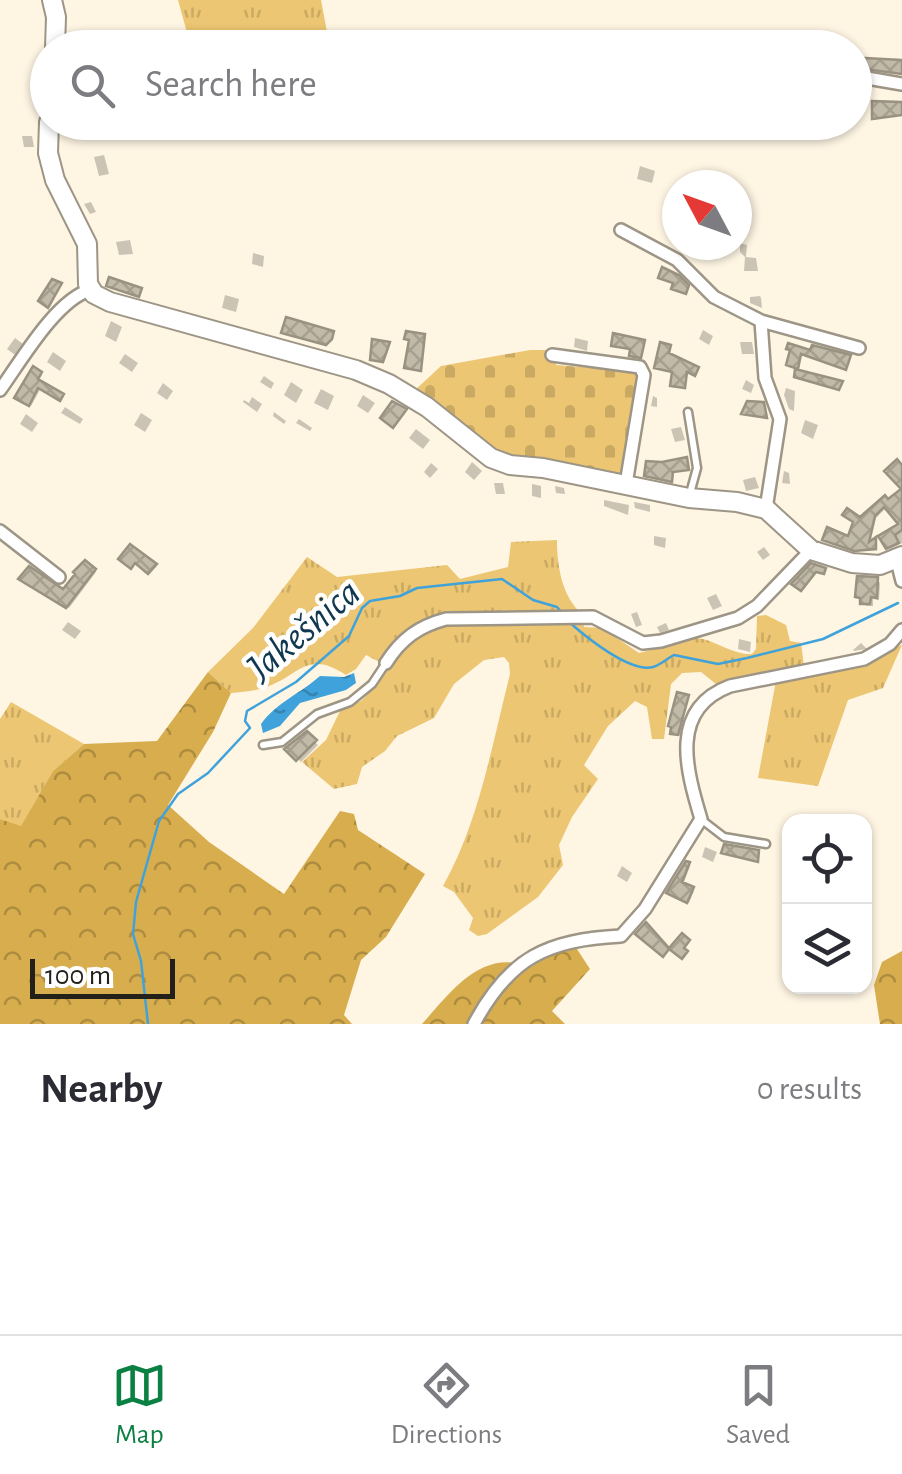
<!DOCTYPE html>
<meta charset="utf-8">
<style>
body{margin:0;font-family:"Alegreya Sans",sans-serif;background:#f7f7f7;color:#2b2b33}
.controls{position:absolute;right:30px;bottom:30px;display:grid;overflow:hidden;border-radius:20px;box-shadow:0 2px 8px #0004}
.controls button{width:90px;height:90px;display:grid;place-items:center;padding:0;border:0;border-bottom:2px solid #e1e1e2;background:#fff;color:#2b2b33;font:50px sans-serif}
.compass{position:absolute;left:662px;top:170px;width:90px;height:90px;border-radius:50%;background:#fff;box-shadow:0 2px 8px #0004;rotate:311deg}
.scale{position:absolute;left:30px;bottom:25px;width:145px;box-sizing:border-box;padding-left:10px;border:5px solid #232019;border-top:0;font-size:28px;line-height:35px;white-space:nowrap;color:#232019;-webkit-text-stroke:8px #fff;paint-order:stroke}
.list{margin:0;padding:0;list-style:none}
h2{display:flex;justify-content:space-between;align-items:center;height:130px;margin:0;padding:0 40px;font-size:42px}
h2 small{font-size:32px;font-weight:400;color:#7c7c81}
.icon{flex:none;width:55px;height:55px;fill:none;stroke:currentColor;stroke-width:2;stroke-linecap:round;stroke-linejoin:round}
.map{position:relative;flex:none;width:902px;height:1024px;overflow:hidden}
.search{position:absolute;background:#fff;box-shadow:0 2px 8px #0004;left:30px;right:30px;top:30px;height:110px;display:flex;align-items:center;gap:25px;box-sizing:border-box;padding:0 35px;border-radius:55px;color:#7c7c81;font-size:38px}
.sheet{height:310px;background:#fff}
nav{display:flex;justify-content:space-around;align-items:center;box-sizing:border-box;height:140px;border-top:2px solid #e1e1e2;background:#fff;font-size:28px;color:#7c7c81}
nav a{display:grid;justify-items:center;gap:5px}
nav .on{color:#0b8043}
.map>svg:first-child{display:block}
.grass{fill:url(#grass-tufts)}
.forest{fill:url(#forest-crowns)}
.cemetery{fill:url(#cemetery-stones)}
.water{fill:url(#water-ripples)}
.shadow{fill:#0003}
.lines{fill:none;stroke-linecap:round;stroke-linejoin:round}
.stream{stroke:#40a2db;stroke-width:2.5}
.building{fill:url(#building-cross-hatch);stroke:#9a9281;stroke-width:2.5}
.lane-casing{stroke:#9d9585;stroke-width:11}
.street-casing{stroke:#9d9585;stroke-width:16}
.secondary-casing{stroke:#9d9585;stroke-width:22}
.lane{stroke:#fff;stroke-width:6}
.street{stroke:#fff;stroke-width:11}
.secondary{stroke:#fff;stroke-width:18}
.labels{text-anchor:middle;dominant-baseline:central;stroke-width:9;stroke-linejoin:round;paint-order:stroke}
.water-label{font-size:40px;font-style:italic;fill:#103951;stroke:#fff}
</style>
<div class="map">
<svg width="902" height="1024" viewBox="0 0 902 1024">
<defs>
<pattern id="grass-tufts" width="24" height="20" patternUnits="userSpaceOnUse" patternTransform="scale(2.5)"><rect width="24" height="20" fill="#ecc672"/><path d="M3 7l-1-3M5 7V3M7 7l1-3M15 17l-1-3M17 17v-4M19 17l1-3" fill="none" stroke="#caaa62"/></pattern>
<pattern id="forest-crowns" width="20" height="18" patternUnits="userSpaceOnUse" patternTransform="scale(2.5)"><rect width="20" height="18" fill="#d7ad4d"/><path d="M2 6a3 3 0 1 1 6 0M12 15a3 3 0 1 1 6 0" fill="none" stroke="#ae8c3f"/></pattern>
<pattern id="cemetery-stones" width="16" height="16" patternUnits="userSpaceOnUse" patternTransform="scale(2.5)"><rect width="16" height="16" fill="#ecc672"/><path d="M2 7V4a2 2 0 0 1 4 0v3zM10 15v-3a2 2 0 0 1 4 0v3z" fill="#caaa62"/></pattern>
<pattern id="water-ripples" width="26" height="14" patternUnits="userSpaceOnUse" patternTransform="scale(2.5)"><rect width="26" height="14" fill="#40a2db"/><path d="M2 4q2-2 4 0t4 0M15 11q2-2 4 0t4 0" fill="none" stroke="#3584b1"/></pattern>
<pattern id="building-cross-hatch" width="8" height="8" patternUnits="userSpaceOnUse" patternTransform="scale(2.5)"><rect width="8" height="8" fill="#c2baa8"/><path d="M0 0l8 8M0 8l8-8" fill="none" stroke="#a6a090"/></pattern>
</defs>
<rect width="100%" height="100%" fill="#fef5e3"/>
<path class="grass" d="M178 0H321L327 32 324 47H191Z
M557 540C557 566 562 597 582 614L584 627 602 628 639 653C655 650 671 640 688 638 711 635 729 655 752 654L756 649 757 616 766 615 786 625 790 641 801 643 804 666 811 674 902 645 883 688 848 700 818 786 758 778 775 686 767 673 716 684 701 672 682 673 671 684 664 739H652L647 707 635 701 608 726 584 765 598 779 572 817 559 845 563 865 538 897 487 934 478 936 469 930 473 918 454 892 443 886C479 822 492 745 510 674L509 663 504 657 484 660 454 684 434 718 397 736 385 751 362 767 357 784 334 789 302 762 326 740 340 711 361 701 372 690 387 666 366 655 356 669 346 675C306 649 300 676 264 688 254 691 242 692 231 693L208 672 253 628 307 557 337 577 447 565 460 579 508 567 511 542Z
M11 702 84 744 53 771 21 827 0 819V719Z"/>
<path class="forest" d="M208 672 231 693 213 732 168 805 209 842 284 894 340 811 354 814 358 830 425 874 386 937 361 960 344 1015 352 1024H0V819L21 826 53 771 84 744 157 741Z
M575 946 590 969 552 1011 565 1024H422C452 991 481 948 531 967L547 956Z
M902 951V1024H880L874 985 882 962Z"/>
<path class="cemetery" d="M530 350H557L556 365 630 371 638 376 623 477 506 458 413 392 441 366Z"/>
<path class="water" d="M354 673 356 683 346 690 300 703 280 726 263 733 261 724C276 703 301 693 320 676L344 677Z"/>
<path class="shadow" d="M22 136H32L34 147H24Z
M104 155 109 174 99 176 94 157Z
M640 166 655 171 652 183 637 179Z
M91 202 96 212 90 214 84 204Z
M130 240 133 254 119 255 116 242Z
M740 243 747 245 746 257 756 258 758 271H744L745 257 740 252Z
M253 253 264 256 263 267 252 264Z
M225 295 239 299 236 312 222 308Z
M760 296 761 298 762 308 750 303V297Z
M111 321 122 327 116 342 105 336Z
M703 330 713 336 709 345 699 339Z
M15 338 23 344 15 355 7 349Z
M575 338 588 341 587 351 574 347Z
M740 342H752L754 354H742Z
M53 352 66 361 60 371 47 362Z
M125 354 138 363 132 372 119 363Z
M34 370 42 375 38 382 62 396V401L41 388 31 406 19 399Z
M264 376 274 383 271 389 260 382Z
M746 380 754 385 751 393 742 389Z
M291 382 303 390 296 403 284 395Z
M163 383 173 391 167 400 157 393Z
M786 388 795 391 794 411 789 409 784 395Z
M321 389 334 396 328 410 314 403Z
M363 395 375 403 368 413 357 406Z
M653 396 657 398V407L651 406Z
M252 397 262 404 257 412 243 402 244 400 249 403Z
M65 407 83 419 80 424 61 413Z
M274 412 286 421 284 424 273 416Z
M141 413 152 420 145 432 134 425Z
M26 414 38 423 32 432 20 424Z
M299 419 312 428 310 431 296 423Z
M805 420 818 425 813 439 801 433Z
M681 427 685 440 675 442 671 429Z
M416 429 430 440 423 449 409 438Z
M472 462 482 471 474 480 465 472Z
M431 463 438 469 430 478 424 472Z
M784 471 789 473 790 484 782 483Z
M755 477 759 488 746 491 743 480Z
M494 483H503L505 494H496Z
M532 484 541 486V498L532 496Z
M555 486 564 488 565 494 556 493Z
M902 492V543L890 549 882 537 902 525 887 507 876 518 870 544 876 540V550L858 551 827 541 850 539 860 520Z
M604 500 629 505 628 515 604 506Z
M634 502 650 505V512L635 508Z
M654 536 666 538 665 548 654 545Z
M764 547 770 555 763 560 757 552Z
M85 563 96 572 69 608 22 579 63 592Z
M877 580 880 583 879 600 873 599V606H866L858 596Z
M716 594 722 606 713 610 707 598Z
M637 612 642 625 636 627 631 614Z
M68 622 81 631 75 639 62 630Z
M666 623 669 630 660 633 657 627Z
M739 639 751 642 750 652 738 649Z
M861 643 867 649 854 651 853 650Z
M688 697 680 736 674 734Z
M307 734 318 745 301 762 288 749Z
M705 847 717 852 713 862 702 857Z
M687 864 690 866 683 885 694 891 689 903 670 895Z
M622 866 632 873 627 882 617 876Z"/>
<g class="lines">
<path class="stream" d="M569 622C586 637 630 673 653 667 660 665 668 658 674 655L718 664 747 658 823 639 898 603
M148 1024 141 961 133 934 136 902 159 821 178 794 208 773 250 728 245 721 247 711 296 682 349 636 362 608 370 601 400 596 417 588 502 579 533 600 557 607 562 613"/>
</g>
<path class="building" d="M865 58 902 60V74L864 69Z
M872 101 902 102V115L872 119Z
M662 267 679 275 689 285 686 294 671 289 673 283 658 278Z
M109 277 142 288 139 297 106 286Z
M52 279 62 283 48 308 38 301Z
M286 317 334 331 332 339 326 345 281 333Z
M406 331 425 334 421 371 404 368 409 340 404 339Z
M613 333 645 340 641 358 629 356 630 349 611 346Z
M372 339 390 342 383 362 370 360Z
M660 342 671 345 669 353 699 367 695 376 687 372 685 388 670 386 672 372 654 368Z
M788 343 810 350 812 345 851 355 846 370 801 354 798 369 786 365 790 350 786 349Z
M33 366 42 372 38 379 64 394 60 401 38 388 29 406 14 398Z
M795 369 843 381 839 390 794 377Z
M392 401 407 409 393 428 380 418Z
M747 401 764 402 767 418 741 414Z
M687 457 689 470 673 472 672 482 644 476 646 461 662 462Z
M897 459 902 465V530L895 535 899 543 886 549 878 536 898 524 884 507 875 516 869 542 876 537V549L854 551 822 540 827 527 848 536 853 522 842 515 847 508 860 517 885 495 888 499 901 489 884 471Z
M130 544 157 564 148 574 135 563 131 569 118 559Z
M85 560 96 569 66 608 18 579 29 566 63 589 75 574 73 572Z
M811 563 826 568 824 574 816 572 801 591 791 584Z
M857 576 878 577 877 598 871 597 870 604H860V598L855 597Z
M677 692 689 695 678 735 670 734 671 727 668 726Z
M307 731 317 740 296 761 284 749Z
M724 844 759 850 758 862 721 853Z
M686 861 690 862 682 882 694 887 687 903 666 893Z
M646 922 669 948 682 933 690 940 684 948 688 951 682 959 669 949 663 957 635 934Z"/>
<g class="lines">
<defs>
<path id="lane" d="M688 412 697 468 689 497
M263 745 282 742 317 714 350 702 372 684 386 663
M702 820 724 837 766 844"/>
<path id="street" d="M867 78 902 84
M621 230 677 260 714 297 761 321 859 348
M761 321 765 378 780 419 766 509
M552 355 640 367 644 375 626 484
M0 390C21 361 56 300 90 290
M0 531 59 577
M897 561 902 581
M386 663C401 639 419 626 446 619L593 617 643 643 661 641 738 618 757 606 811 550
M474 1024C510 957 547 940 621 936L645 909 701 819C686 769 669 709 730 686L864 659 890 644 902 630"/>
<path id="secondary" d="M52 0 56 17 55 48
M49 122 48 153 55 180 87 244 88 284 94 294 110 302 356 370 389 384 427 407 491 458 510 465 543 468 689 498 737 502 766 509 811 550 852 563 880 565 902 556"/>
</defs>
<use href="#lane" class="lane-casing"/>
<use href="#street" class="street-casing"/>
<use href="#secondary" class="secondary-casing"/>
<use href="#lane" class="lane"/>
<use href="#street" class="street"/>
<use href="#secondary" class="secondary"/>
</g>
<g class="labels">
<g class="water-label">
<text transform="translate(304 630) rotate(-40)">Jakešnica</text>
</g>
</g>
</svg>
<div class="controls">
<button><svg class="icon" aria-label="locate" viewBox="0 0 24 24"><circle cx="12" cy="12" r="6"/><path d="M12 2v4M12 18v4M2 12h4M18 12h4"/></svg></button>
<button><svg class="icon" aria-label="layers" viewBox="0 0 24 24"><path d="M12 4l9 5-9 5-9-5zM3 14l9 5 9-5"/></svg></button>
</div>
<svg class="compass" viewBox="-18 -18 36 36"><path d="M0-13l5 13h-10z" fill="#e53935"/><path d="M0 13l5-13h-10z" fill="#7c7c81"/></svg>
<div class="scale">100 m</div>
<div class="search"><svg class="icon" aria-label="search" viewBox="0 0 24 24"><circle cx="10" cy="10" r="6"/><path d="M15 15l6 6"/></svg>Search here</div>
</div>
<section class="sheet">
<h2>Nearby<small>0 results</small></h2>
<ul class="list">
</ul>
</section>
<nav>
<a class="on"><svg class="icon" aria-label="map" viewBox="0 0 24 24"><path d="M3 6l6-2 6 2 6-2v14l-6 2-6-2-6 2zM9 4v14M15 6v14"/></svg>Map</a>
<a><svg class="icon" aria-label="directions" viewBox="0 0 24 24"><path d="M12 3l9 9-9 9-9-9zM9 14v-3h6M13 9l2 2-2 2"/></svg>Directions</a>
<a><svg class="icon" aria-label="saved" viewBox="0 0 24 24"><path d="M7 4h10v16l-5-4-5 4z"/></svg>Saved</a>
</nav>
